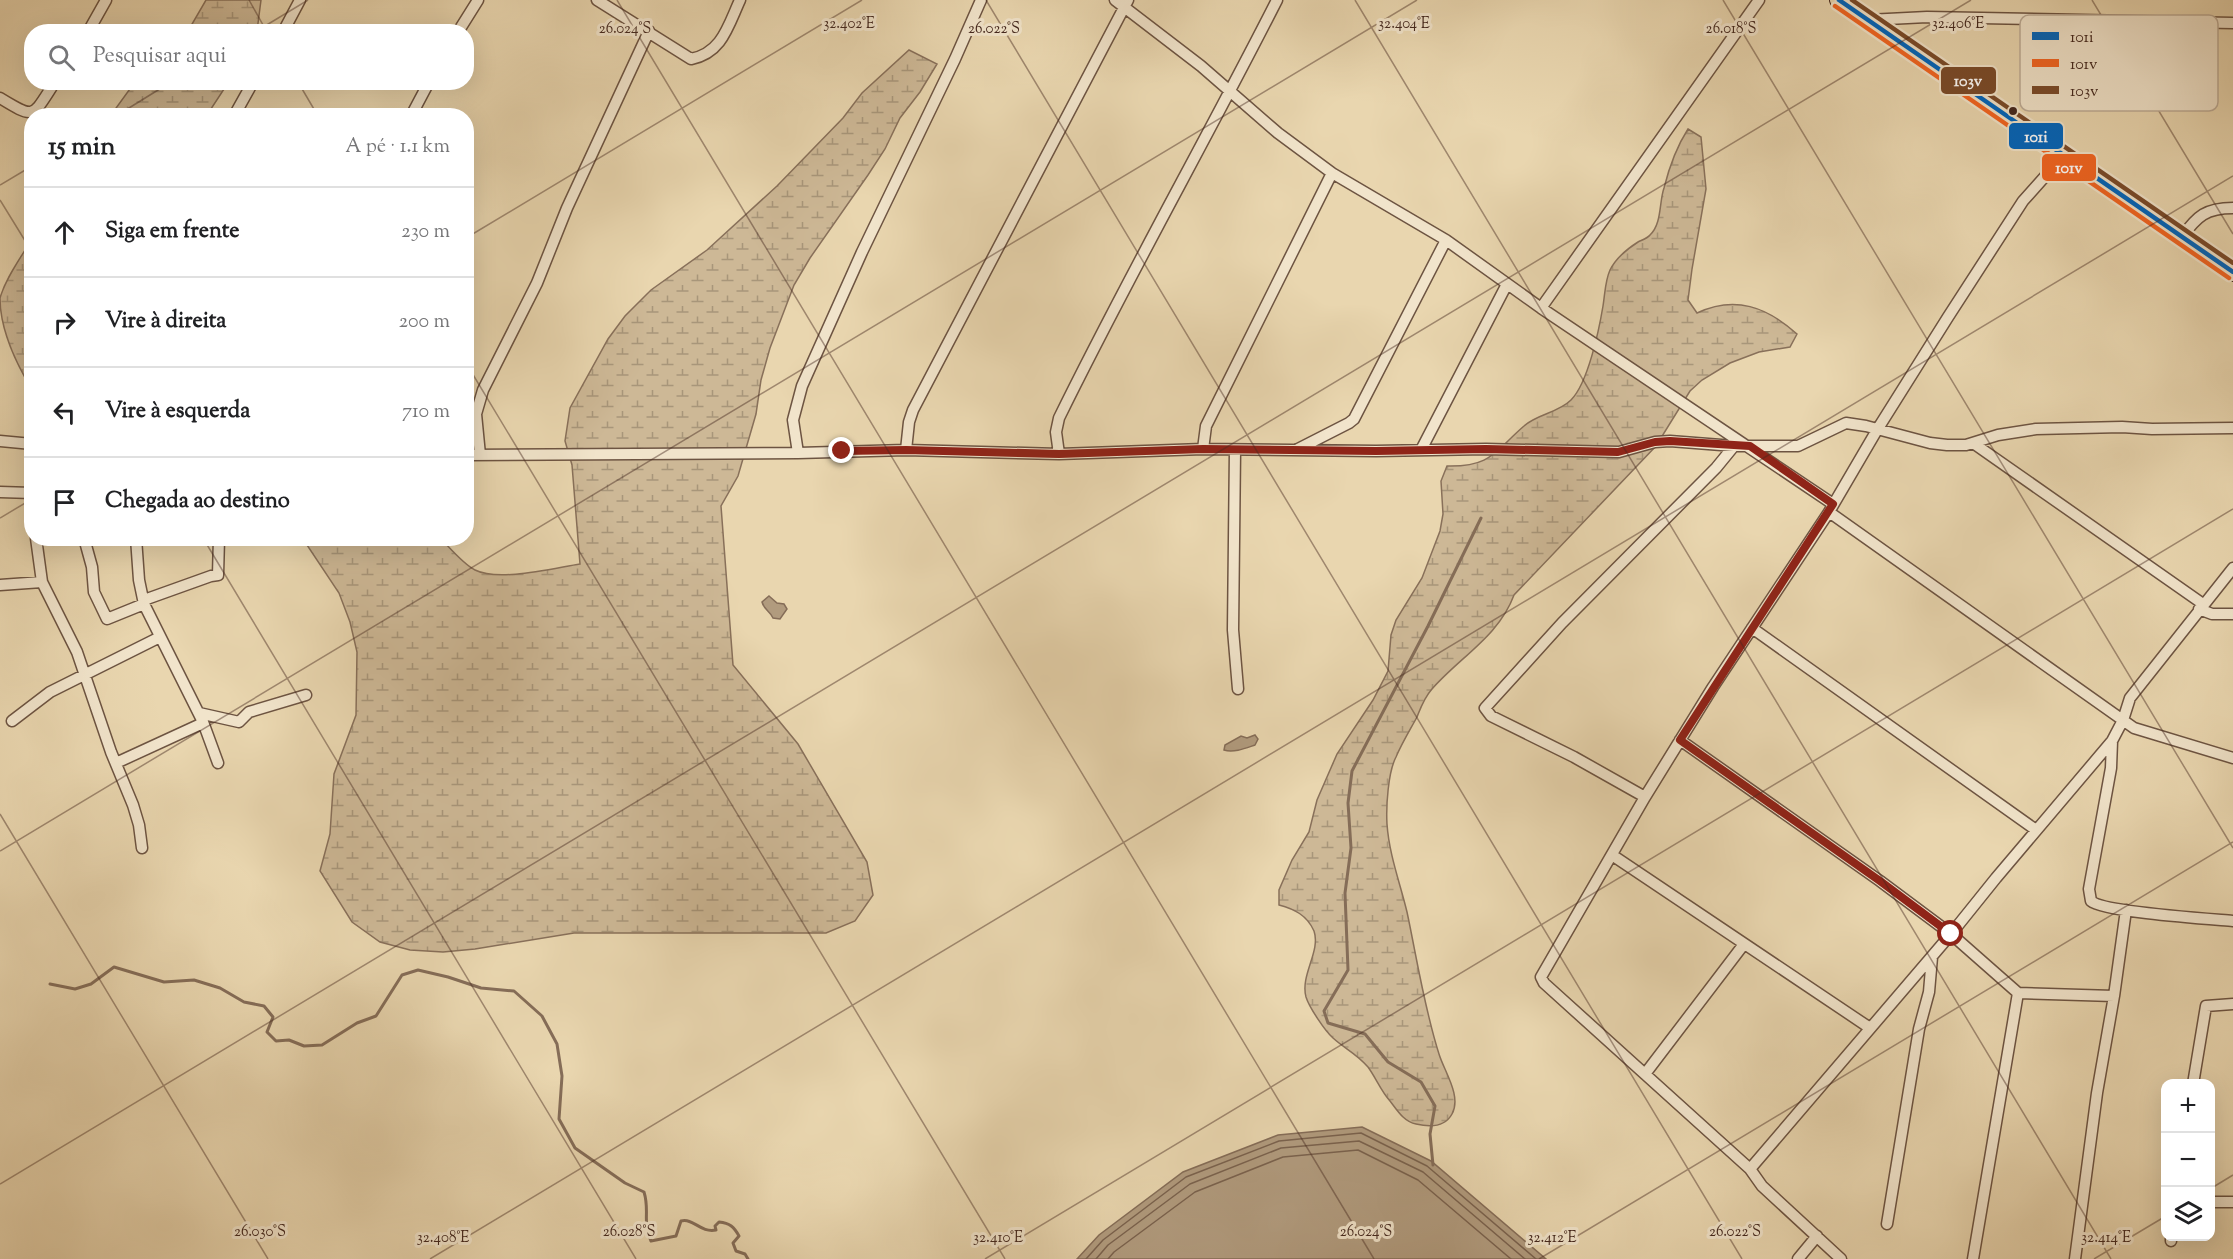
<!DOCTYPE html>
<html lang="pt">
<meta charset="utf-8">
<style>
body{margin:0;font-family:"Sorts Mill Goudy",serif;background:#f6f6f6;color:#202124}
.controls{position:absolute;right:18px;bottom:18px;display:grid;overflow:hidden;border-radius:12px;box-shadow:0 6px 24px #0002}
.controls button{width:54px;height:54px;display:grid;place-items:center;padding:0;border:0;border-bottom:2px solid #e0e0e0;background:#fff;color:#202124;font:30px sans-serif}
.stop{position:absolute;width:18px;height:18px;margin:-14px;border:4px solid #8f2418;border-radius:50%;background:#fff}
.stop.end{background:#8f2418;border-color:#fff;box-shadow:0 2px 6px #0008}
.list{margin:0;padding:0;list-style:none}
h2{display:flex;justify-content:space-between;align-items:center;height:78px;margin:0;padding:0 24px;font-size:26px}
h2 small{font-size:20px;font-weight:400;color:#757577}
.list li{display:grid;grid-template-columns:39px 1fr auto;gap:18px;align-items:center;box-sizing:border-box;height:90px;padding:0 24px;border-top:2px solid #e0e0e0}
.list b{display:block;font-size:22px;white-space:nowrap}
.list em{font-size:20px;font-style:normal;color:#757577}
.icon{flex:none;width:33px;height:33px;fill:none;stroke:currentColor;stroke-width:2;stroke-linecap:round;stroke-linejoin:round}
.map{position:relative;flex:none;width:2233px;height:1259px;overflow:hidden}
.search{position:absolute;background:#fff;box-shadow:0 6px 24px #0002;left:24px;top:24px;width:450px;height:66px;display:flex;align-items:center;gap:15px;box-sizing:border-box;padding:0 21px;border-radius:24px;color:#757577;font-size:22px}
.panel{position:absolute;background:#fff;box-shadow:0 6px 24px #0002;left:24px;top:108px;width:450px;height:438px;border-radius:24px}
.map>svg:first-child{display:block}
.wetland{fill:url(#wetland-marsh);stroke:#88705a;stroke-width:1.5}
.water{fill:#b19b7e;stroke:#856d58;stroke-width:1.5}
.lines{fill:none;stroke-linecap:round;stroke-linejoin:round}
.shore{stroke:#7a624e;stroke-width:1.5}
.stream{stroke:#856d58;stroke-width:3}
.street-casing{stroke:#6d5442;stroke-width:13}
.primary-casing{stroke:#44281e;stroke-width:20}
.street{stroke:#f1e4cb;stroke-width:10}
.primary{stroke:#e9d6af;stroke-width:18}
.bus-1-casing{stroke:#f1e4cb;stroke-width:9}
.bus-2-casing{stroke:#f1e4cb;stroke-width:9}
.bus-3-casing{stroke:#f1e4cb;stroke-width:9}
.bus-1{stroke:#0065bd;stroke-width:4.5}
.bus-2{stroke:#f26522;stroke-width:4.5}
.bus-3{stroke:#7a4b2a;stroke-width:4.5}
.route{stroke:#8f2418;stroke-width:8}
.ticks{fill:none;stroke:#44281e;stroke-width:1.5;stroke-opacity:0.45}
.bus-dot{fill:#44281e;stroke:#f1e4cb;stroke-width:2}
.key{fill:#f1e4cb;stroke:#bdac97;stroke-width:1.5}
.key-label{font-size:16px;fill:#44281e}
.ticks-label{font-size:15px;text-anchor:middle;fill:#44281e;stroke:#f1e4cb;stroke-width:6;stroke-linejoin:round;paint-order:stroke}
.line-badge{stroke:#f1e4cb;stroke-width:2}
.badge-label{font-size:16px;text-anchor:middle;font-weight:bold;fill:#fff}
</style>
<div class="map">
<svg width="2233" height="1259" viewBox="0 0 2233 1259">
<defs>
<pattern id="wetland-marsh" width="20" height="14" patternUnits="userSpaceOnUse" patternTransform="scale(1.5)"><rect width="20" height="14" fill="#cdb896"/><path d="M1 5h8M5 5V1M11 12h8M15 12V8" fill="none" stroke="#a8967a"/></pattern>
</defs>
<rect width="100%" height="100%" fill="#e9d6af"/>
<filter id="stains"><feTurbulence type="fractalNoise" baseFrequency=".00333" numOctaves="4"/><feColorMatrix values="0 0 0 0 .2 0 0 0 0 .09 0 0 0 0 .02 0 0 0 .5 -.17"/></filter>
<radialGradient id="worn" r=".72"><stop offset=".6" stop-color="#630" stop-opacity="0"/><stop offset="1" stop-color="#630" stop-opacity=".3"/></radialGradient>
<path class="wetland" d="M206 0H261L257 31H188Z
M909 50 937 64 920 92 900 118 885 149 868 175 810 258 794 285 770 348 761 380 756 414 738 476 721 506 733 665 798 744 867 862 873 895 855 921 826 933H574L475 949 443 952 410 950 380 942 352 922 320 871 330 834 334 774 356 715 357 652 350 622 339 593 303 539H441C449 547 464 565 475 570 499 582 554 568 580 564L572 465 565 441 570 408 608 339 625 316 651 290 707 250 777 186 843 118 862 93Z
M137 83V82L228 83 207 115H111L132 86Z
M1688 129 1701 137 1706 189 1692 269 1688 300 1697 313C1735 295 1767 307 1797 334L1790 347 1759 352 1730 363 1702 380 1690 391 1656 446 1514 595C1499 636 1460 657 1432 689 1424 698 1421 707 1417 717 1410 730 1402 743 1396 757 1388 772 1386 807 1387 824 1389 854 1400 883 1407 912 1417 959 1424 1007 1439 1054 1444 1071 1462 1096 1452 1114 1445 1127 1429 1127 1416 1124 1404 1122 1397 1110 1390 1101 1381 1091 1376 1078 1368 1067 1356 1053 1345 1049 1333 1038 1325 1031 1309 1007 1306 997 1300 975 1321 951 1314 931 1307 915 1294 909 1279 905V890L1292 860 1309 832 1317 800 1337 754 1373 700 1388 671 1391 635 1396 620 1422 578 1440 531 1443 514 1441 481 1447 466C1491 467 1494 452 1524 426 1537 414 1558 413 1571 400 1588 383 1599 330 1603 306 1605 294 1605 281 1610 270 1616 258 1627 249 1638 242 1642 240 1648 238 1650 235 1662 224 1659 202 1664 188 1669 168 1677 146 1688 129Z
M31 240V388C16 363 0 329 0 298 6 277 21 258 31 240Z"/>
<path class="water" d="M769 596 777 603 784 604 787 609 780 619 773 618C770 611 764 610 762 602Z
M1255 735 1258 739 1255 745C1246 748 1234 753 1224 750L1225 745 1241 736 1247 738Z
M1362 1127 1431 1161 1546 1259H1077L1099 1235 1183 1172 1278 1135Z"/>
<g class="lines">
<path class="shore" d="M1086 1259 1103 1240 1186 1177 1279 1141 1361 1133 1427 1166 1536 1259
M1096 1259 1108 1245 1190 1184 1281 1148 1359 1141 1423 1172 1525 1259
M1108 1259 1114 1252 1195 1192 1283 1157 1358 1150 1418 1180 1511 1259"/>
<path class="stream" d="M50 984 75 989 91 984 114 967 164 982 194 980 220 988 244 1002 264 1006 273 1017 267 1032 276 1041 289 1040 304 1046 322 1045 357 1023 376 1016 402 975 418 970 448 977 481 988 514 991 542 1016 557 1044 562 1076 559 1119 575 1148 625 1183 644 1192C650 1211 642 1222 651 1241L676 1236 681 1221C694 1218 700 1233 716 1230L715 1226 719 1222C730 1223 734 1227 739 1236L733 1243 736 1251 745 1254 748 1259
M1433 1165 1430 1134 1435 1106 1421 1082 1388 1062 1365 1034 1328 1023 1324 1011 1348 970 1345 893 1351 848 1348 803 1352 771 1428 626 1481 518"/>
<defs>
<path id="street" d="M597 0 691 59C722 53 728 26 740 0
M1115 0 1201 66 1278 133 1332 173 1446 240 1541 308 1833 504
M1868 20 1927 17 2233 23
M88 32 106 0
M283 32 300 0
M458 32 478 0
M0 98C36 120 32 117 55 82
M234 116 253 82
M411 116 429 82
M2182 237C2197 216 2206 208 2233 208
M1541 308 1759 0
M0 441 32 444
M1973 443 2203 604
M1203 449 1206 426 1332 173
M1298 449 1349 423 1354 419 1446 240
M906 450 909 422 913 410 1128 0
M1235 450 1233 630 1238 689
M1421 450 1507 284
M798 453 793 420 802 386 862 252 955 59 981 0
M1059 454 1056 432 1059 418C1128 277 1206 140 1277 0
M466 455 798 453 906 450 1059 454 1203 449 1376 451 1486 449 1619 452 1655 442 1670 441 1734 446H1798L1846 423 1866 426 1930 443 1947 445H1966L1998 435 2036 429 2122 427 2152 429 2233 428
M480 455 476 414 483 390 537 283 567 208 649 31
M0 492 32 493
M30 493 32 505
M1829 512 2134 728 2233 758
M36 538 42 582 77 652 111 752 133 805 139 825 142 848
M84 538 92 567 94 592 107 619 144 604
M136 538 139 580 144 604 203 722 218 763
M0 585 42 582
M144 600 211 576 218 575 219 538
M2199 609 2212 614H2233
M1752 628 2036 830
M199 713 239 722 249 712 306 695
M12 721 50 692 160 637
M1680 740 1880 881 1951 934 2018 993 2114 996
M2112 741 2111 768 2089 889 2091 901C2103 912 2210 919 2233 921
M116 763 203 723
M1645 797 1574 757 1491 716 1485 708 1562 623 1716 468 1734 446
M1612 855 1870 1028
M1645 1074 1744 944
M2193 1084 2206 1006 2233 1004
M1750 1169 1951 934 1996 878 2112 741 2123 720 2130 698 2233 568
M2210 1202H2233
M1887 1224 1919 1029 1929 992 1932 957
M2171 1241V1236
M1798 1259 1817 1236
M1841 1259 1762 1186 1750 1169 1544 983 1541 977 1645 797 1713 687 1829 512 1877 430 1948 317 2023 201 2064 155
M1973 1259 2018 993
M2075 1259 2097 1093 2114 996 2126 910"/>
<path id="primary" d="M1839 0 2233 272"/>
</defs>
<use href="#street" class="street-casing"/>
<use href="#primary" class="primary-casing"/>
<use href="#street" class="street"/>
<use href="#primary" class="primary"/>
<defs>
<path id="bus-1" d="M1839 0 2233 272"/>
<path id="bus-2" d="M1835 6 2229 278"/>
<path id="bus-3" d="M1852 0 2233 263"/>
</defs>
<use href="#bus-1" class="bus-1-casing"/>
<use href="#bus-2" class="bus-2-casing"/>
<use href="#bus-3" class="bus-3-casing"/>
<use href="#bus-1" class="bus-1"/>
<use href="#bus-2" class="bus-2"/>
<use href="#bus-3" class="bus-3"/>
</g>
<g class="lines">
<path class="route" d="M842 451 906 450 1059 454 1203 449 1376 451 1486 449 1618 452 1655 442 1670 441 1750 446 1833 504 1680 740 1880 881 1951 934"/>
</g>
<path class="ticks" d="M249 0 267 32M617 0 1374 1259M986 0 1742 1259M1355 0 2111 1259M1723 0 2233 848M2092 0 2233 234M255 32 308 0M298 82 318 116M116 116 171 82M0 185 32 166M0 200 32 252M466 238 862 0M466 363 1005 1259M0 518 32 499M203 538 636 1259M0 814 268 1259M0 851 1417 0M0 1184 1971 0M2210 1189 2233 1175M430 1259 2233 176M985 1259 2233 509M1539 1259 2233 842M2094 1259 2166 1216"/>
<circle class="bus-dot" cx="2013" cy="111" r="5"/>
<rect x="2020" y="15" width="198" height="96" rx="9" class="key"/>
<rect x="2032" y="32" width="27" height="8" fill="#0065bd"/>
<rect x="2032" y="59" width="27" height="8" fill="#f26522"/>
<rect x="2032" y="86" width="27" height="8" fill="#7a4b2a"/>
<g class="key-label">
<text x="2070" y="42">101i</text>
<text x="2070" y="69">101v</text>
<text x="2070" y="96">103v</text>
</g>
<g class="ticks-label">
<text x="849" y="28">32.402°E</text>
<text x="1404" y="28">32.404°E</text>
<text x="1958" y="28">32.406°E</text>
<text x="625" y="33">26.024°S</text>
<text x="994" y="33">26.022°S</text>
<text x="1731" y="33">26.018°S</text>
<text x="260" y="1236">26.030°S</text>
<text x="629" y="1236">26.028°S</text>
<text x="1366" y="1236">26.024°S</text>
<text x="1735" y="1236">26.022°S</text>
<text x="443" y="1242">32.408°E</text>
<text x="998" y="1242">32.410°E</text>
<text x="1552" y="1242">32.412°E</text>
<text x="2106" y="1242">32.414°E</text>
</g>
<g class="line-badge">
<rect x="1940" y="66" width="57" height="29" rx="6" fill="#7a4b2a"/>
<rect x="2008" y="122" width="56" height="28" rx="6" fill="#0065bd"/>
<rect x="2041" y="153" width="56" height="29" rx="6" fill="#f26522"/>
</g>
<g class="badge-label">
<text x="1968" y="86">103v</text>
<text x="2036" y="142">101i</text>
<text x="2069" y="173">101v</text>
</g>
<rect width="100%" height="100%" filter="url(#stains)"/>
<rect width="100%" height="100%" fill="url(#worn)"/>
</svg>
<div class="controls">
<button>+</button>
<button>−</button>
<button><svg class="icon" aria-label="layers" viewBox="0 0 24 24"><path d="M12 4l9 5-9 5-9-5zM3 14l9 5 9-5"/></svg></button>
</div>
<div class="stop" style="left:1951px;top:934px"></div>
<div class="stop end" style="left:842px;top:451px"></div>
<div class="search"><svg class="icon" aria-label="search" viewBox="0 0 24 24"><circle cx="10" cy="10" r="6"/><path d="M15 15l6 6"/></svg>Pesquisar aqui</div>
<section class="panel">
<h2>15 min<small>A pé · 1.1 km</small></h2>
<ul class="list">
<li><svg class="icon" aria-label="ahead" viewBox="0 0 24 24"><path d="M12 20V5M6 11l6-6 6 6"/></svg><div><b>Siga em frente</b></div><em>230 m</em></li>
<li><svg class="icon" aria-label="right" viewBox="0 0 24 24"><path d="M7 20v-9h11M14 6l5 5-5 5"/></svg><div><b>Vire à direita</b></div><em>200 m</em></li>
<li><svg class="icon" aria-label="left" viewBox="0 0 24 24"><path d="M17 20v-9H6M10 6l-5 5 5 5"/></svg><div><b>Vire à esquerda</b></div><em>710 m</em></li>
<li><svg class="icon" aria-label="arrive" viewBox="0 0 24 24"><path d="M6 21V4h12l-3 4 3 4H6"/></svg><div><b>Chegada ao destino</b></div></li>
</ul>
</section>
</div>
